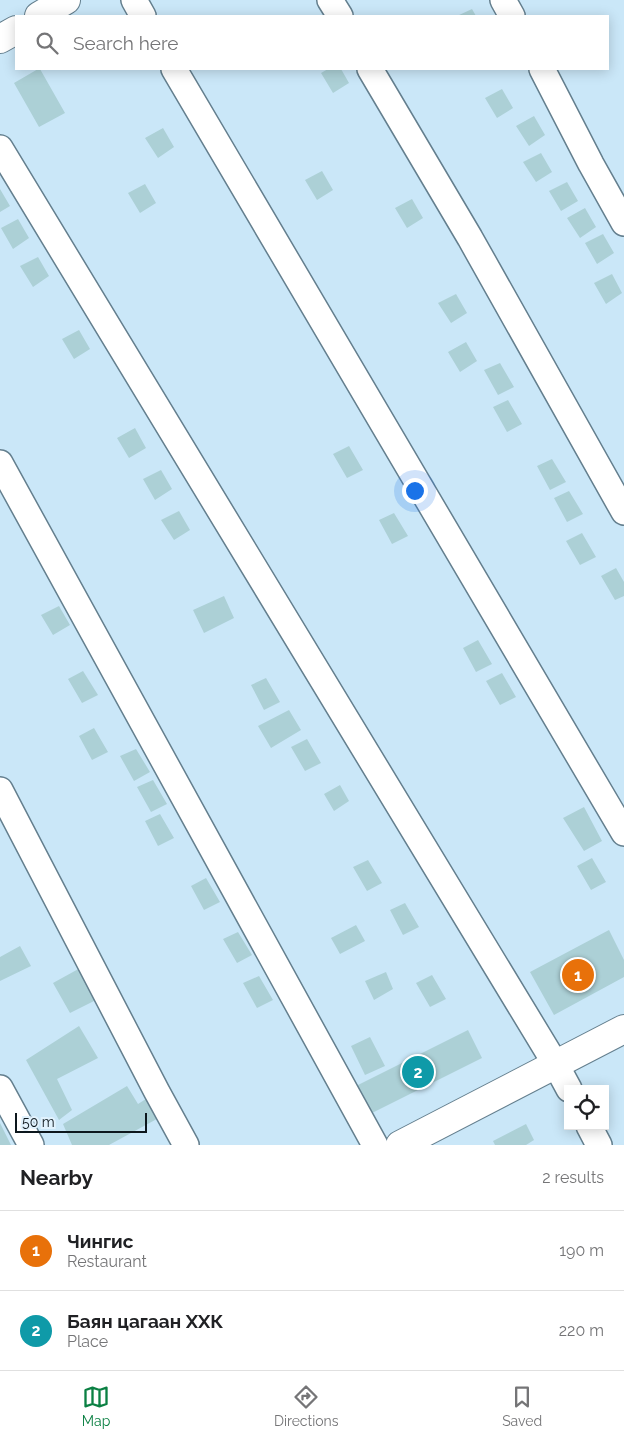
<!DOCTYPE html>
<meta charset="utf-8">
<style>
body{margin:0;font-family:Raleway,sans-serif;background:#f2f2f2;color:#202124}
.controls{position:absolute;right:15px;bottom:15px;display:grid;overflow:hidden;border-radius:0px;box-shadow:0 2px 12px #0003}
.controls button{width:45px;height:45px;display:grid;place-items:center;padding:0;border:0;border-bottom:1px solid #e0e0e0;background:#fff;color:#202124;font:25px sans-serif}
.scale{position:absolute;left:15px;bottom:12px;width:132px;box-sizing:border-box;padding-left:5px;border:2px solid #0d171d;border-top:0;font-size:14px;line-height:18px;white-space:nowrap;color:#0d171d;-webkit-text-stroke:4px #e1f2fd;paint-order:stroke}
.you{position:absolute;left:414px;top:490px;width:18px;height:18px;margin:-12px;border:4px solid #fff;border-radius:50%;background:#1a73e8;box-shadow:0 0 0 8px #1a73e833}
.badge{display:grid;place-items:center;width:32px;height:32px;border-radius:50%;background:#0b8043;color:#fff;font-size:16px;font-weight:700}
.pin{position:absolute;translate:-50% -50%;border:2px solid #fff;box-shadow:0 1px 5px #0006}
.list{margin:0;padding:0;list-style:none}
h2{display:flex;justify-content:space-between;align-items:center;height:65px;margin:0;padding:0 20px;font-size:21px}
h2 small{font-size:16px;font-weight:400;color:#757577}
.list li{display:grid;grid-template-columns:32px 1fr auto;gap:15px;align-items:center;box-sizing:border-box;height:80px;padding:0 20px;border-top:1px solid #e0e0e0}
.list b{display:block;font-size:19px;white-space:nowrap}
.list p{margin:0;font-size:16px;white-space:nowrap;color:#757577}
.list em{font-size:16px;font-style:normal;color:#757577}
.icon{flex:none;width:28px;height:28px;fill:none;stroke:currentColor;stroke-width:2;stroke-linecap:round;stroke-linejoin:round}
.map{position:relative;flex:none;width:624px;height:1145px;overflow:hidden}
.search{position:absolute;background:#fff;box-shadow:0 2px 12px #0003;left:15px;right:15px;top:15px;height:55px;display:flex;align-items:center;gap:12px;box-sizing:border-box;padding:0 18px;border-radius:0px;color:#757577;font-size:19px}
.sheet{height:225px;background:#fff}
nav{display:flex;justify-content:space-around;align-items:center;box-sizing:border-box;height:70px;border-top:1px solid #e0e0e0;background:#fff;font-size:14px;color:#757577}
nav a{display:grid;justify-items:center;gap:2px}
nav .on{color:#0b8043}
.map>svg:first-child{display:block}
.building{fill:#acd0d6}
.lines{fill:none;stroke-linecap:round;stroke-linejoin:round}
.minor-casing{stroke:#647f8e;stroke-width:28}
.major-casing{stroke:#647f8e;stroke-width:30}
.minor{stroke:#fff;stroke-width:25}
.major{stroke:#fff;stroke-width:28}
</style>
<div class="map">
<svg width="624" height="1145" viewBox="0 0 624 1145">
<rect width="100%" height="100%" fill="#cae7f8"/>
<path class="building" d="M472 9 476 16H457Z
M38 69H40L65 113 39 127 14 83Z
M328 69H341L349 83 333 93 321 73Z
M502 89 513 108 497 118 485 98Z
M534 116 545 135 529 146 516 126Z
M163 128 174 147 158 158 145 138Z
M541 153 552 172 536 182 523 162Z
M322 171 333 190 317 200 305 180Z
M567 182 578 201 561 211 549 191Z
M145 184 156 203 140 213 128 193Z
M0 189 10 206 0 212Z
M412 199 423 218 407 228 395 208Z
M585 208 596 227 580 238 567 218Z
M18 219 29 238 13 249 1 228Z
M603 234 614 253 597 264 585 243Z
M38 257 49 276 33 287 20 266Z
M612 274 622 293 606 304 594 283Z
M456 294 467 313 451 323 438 303Z
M79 330 90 349 74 359 62 339Z
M466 342 477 361 460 372 448 352Z
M500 363 514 387 498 395 484 370Z
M508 400 522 424 507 432 493 407Z
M135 428 146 448 129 458 117 438Z
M349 446 363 470 347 478 333 454Z
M552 459 566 482 550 490 537 466Z
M161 470 172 489 155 500 143 479Z
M569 491 583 514 567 522 554 498Z
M179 511 190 530 174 540 161 520Z
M394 513 408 536 392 544 379 520Z
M582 533 596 557 580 565 566 541Z
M616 568 624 582V596L615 600 601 576Z
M224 596 234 618 204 633 193 610Z
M59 606 70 625 53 635 41 615Z
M478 640 492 664 476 672 463 648Z
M83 671 98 695 82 703 68 679Z
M502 673 516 697 500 705 486 681Z
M266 678 280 702 264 710 251 685Z
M289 710 301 730 271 748 258 726Z
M94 728 108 752 92 760 79 736Z
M307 739 321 763 305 771 291 747Z
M136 749 150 772 134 781 120 756Z
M153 780 167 804 151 812 137 787Z
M340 785 349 801 334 811 324 794Z
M584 807 602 841 584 851 563 818Z
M160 814 174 838 158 846 145 821Z
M592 858 606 882 591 890 577 866Z
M368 860 382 883 367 891 353 867Z
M206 878 220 902 204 910 191 886Z
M405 903 419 927 403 935 390 910Z
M356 925 365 941 340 954 331 938Z
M609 930 624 960V977L554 1015 530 972Z
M238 932 252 955 237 963 223 939Z
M20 946 31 966 0 981V957Z
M82 967 100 998 70 1013 53 983Z
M386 972 393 989 374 1000 365 981Z
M432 975 446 999 430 1007 416 983Z
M259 976 273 1000 257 1008 243 983Z
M79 1026 98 1058 57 1079 72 1110 59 1120 26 1060Z
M468 1030 482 1058 368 1115 354 1087Z
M370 1037 385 1066 365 1075 351 1046Z
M127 1086 138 1104 157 1092 166 1114 109 1145H72L63 1124Z
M0 1123 11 1145H0Z
M526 1124 534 1140 526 1145H495L493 1141Z"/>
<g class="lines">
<defs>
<path id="minor" d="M134 0 143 16
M330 0 340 16
M503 0 512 16
M174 69 624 833
M370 69 470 238 624 512
M542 69 591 164 624 223
M0 148 556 1065 569 1089
M0 463 375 1145
M0 790 157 1092 186 1145
M0 1088 31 1145
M589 1126 599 1145"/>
<path id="major" d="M39 16 66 0
M0 39 16 30
M400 1145 624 1029"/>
</defs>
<use href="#minor" class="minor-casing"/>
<use href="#major" class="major-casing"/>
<use href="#minor" class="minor"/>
<use href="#major" class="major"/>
</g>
</svg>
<div class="controls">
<button><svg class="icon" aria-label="locate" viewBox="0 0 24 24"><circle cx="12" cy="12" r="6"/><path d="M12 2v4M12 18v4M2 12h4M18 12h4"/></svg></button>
</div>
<div class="scale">50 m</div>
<div class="you"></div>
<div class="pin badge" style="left:578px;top:975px;background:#e8710a">1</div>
<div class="pin badge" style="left:418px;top:1072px;background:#0f9aa8">2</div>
<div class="search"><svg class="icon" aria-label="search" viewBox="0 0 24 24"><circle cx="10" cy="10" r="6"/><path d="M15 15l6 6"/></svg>Search here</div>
</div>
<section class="sheet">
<h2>Nearby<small>2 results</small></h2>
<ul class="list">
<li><span class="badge" style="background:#e8710a">1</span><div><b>Чингис</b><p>Restaurant</p></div><em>190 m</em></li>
<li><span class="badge" style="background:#0f9aa8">2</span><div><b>Баян цагаан ХХК</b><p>Place</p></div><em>220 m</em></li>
</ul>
</section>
<nav>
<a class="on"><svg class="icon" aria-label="map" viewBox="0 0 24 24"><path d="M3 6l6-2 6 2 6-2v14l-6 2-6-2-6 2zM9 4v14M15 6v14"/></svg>Map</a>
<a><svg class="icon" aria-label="directions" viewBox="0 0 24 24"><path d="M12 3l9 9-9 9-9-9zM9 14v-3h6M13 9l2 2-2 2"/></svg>Directions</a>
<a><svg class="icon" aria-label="saved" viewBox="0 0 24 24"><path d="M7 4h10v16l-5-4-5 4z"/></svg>Saved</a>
</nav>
